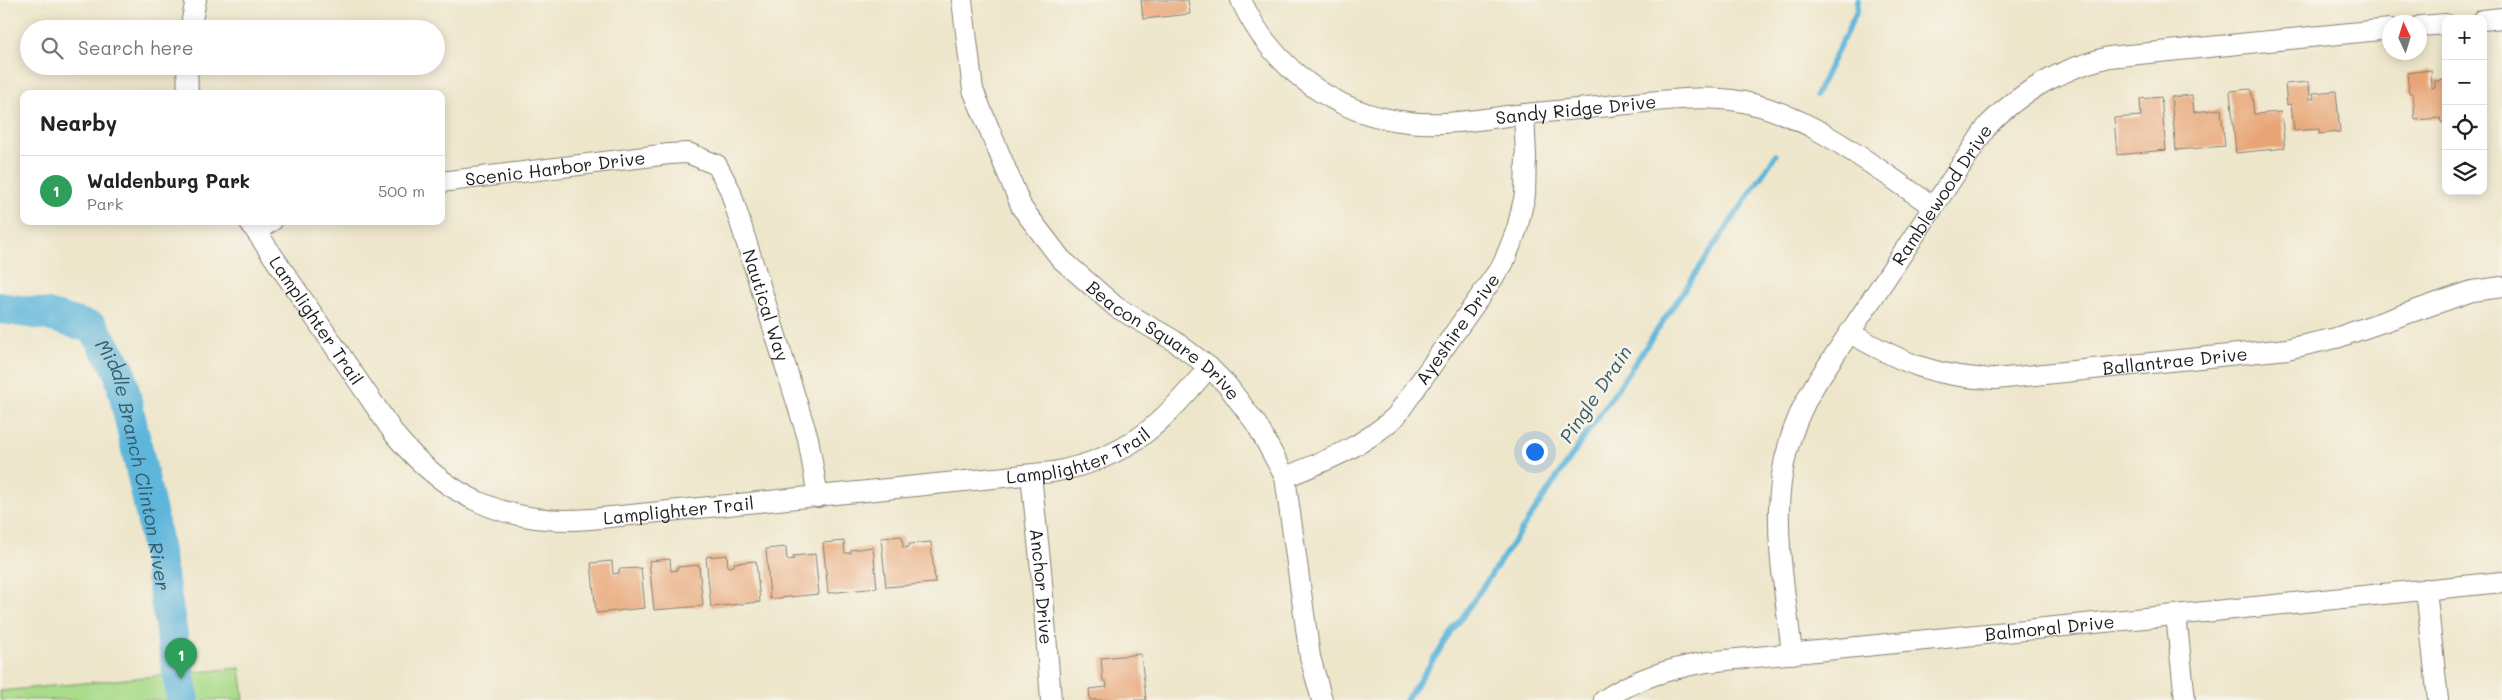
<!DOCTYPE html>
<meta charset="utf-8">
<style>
body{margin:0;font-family:Mali,sans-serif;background:#f6f6f6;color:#222}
.controls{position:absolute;right:15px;top:15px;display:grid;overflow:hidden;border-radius:10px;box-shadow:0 2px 12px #0003}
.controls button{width:45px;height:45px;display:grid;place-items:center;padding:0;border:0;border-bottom:1px solid #e0e0e0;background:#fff;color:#222;font:25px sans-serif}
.compass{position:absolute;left:2382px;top:15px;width:45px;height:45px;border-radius:50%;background:#fff;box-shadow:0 2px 12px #0003;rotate:356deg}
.you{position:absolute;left:1534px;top:451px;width:18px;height:18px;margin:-12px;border:4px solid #fff;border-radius:50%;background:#1a73e8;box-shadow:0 0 0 8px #1a73e833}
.badge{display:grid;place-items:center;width:32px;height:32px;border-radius:50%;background:#d1495b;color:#fff;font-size:16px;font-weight:700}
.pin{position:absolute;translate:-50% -41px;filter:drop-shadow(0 1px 2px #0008)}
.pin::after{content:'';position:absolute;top:26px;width:18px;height:15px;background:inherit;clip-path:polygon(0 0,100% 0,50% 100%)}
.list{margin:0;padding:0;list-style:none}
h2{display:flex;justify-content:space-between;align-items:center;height:65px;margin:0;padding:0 20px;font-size:21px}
h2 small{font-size:16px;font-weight:400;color:#767676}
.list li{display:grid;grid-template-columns:32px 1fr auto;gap:15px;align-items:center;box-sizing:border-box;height:70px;padding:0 20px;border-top:1px solid #e0e0e0}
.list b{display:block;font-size:19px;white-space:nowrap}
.list p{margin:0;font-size:16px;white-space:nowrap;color:#767676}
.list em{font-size:16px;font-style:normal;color:#767676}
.icon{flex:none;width:28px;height:28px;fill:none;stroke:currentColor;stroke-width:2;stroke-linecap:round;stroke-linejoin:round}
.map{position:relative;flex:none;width:2502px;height:700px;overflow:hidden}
.search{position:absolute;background:#fff;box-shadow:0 2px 12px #0003;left:20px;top:20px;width:425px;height:55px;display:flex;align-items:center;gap:12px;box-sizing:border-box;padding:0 18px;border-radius:28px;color:#767676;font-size:19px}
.panel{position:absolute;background:#fff;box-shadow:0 2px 12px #0003;left:20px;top:90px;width:425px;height:135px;border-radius:10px}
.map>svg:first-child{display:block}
.green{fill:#a9db8a;stroke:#627c53}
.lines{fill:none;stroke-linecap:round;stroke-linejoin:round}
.stream{stroke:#5eb6db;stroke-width:5.5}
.river{stroke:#5eb6db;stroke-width:32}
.building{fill:#e8a474}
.street-casing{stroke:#858174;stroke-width:22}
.street{stroke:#fff;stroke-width:20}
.labels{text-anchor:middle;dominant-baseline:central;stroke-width:5;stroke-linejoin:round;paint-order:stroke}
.street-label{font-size:18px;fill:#1c1c1c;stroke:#f7f3e8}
.water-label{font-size:19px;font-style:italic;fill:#365a68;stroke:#f7f3e8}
</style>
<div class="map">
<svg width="2502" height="700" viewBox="0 0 2502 700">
<rect width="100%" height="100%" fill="#f7f3e8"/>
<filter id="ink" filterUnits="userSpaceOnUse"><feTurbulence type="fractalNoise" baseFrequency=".02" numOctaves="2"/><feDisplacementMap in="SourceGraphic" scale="10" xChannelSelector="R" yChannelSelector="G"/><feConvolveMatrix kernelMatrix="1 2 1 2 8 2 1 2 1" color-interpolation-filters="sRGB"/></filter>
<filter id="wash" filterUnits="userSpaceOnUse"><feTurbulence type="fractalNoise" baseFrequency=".0096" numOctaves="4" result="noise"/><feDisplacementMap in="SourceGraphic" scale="20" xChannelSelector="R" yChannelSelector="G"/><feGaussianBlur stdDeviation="1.12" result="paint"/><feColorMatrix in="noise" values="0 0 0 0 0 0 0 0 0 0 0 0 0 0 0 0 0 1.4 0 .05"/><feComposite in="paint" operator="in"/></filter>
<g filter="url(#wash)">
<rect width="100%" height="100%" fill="#eee6cb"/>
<path class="green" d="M240 668 244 700H0V691Z"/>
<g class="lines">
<path class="stream" d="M1816 95 1857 11 1858 0
M1406 700 1776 155"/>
<path class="river" id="s1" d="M0 308 48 315 93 328 119 369 152 517 183 700"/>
</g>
<g id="blocks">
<path class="building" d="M1141 0H1188L1190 14 1143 19Z
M2431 70 2432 88 2435 87V81L2446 80V122H2441L2440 118 2415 120 2413 93H2409L2407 73Z
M2309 82 2310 99H2314L2313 93 2336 91 2340 132 2319 134V129L2294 131 2291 104 2287 105 2285 84Z
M2251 89 2254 114 2281 112 2285 148 2236 153 2230 91Z
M2192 95 2194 112 2221 109 2225 146 2176 150 2171 97Z
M2161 97 2166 150 2117 155 2114 118 2141 116 2140 99Z
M902 536 903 548 909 547V544L931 542 935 583 886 587 881 538Z
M844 541 845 553H851V550L873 547 877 588 828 593 823 543Z
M786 547 787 560 794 559 793 556 815 554 819 594 770 599 766 549Z
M727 555 728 567 734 566V563L756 561 760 602 711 607 706 557Z
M670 559 671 571 677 570V567L699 565 703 606 654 610 649 561Z
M612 561 613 574 619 573V569L641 568 645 608 596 613 591 563Z
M1141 654 1146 700H1090L1089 689 1107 687 1106 681H1103L1101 658Z"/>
</g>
</g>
<g filter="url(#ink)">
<use href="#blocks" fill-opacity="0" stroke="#858174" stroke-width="1"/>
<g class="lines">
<defs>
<g id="street">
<path id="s2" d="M962 0 973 90 1022 208 1061 259 1116 307 1173 340 1209 367 1227 385 1257 425 1285 477 1310 657 1322 700"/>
<path id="s3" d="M1241 0C1271 66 1334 115 1408 122 1441 126 1475 120 1508 116 1551 111 1593 108 1636 103 1668 100 1700 96 1732 100 1807 110 1871 166 1933 206"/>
<path d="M2483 20 2502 18"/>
<path d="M2420 26 2446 24"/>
<path d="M190 29 196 0"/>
<path d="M187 66 188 94"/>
<path id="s4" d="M441 182 669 154 688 153 717 165 730 190 808 438 818 497"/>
<path id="s5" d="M249 221 395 435C447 498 509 526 591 519L1053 472C1130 458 1161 424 1209 367"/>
<path d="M256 231 272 221"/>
<path id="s6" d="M1850 333C1901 362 1936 378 1996 379L2287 349 2336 338 2472 291 2502 287"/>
<path id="s7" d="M1031 475 1041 570 1051 700"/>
<path id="s8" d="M1285 477C1326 461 1363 447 1396 416L1503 264 1517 229 1525 195 1526 155 1524 114"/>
<path d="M2426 589 2438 700"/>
<path d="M2176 615 2185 700"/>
<path id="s9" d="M1792 654C1781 553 1760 475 1816 383L1988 125C2023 90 2061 69 2109 57L2390 29"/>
<path id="s10" d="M1604 700C1636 678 1669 669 1707 662L2502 582"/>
</g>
</defs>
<use href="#street" class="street-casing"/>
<use href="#street" class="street"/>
</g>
</g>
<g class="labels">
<g class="street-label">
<text stroke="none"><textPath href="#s3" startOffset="385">Sandy Ridge Drive</textPath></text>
<text stroke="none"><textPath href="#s4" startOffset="115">Scenic Harbor Drive</textPath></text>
<text stroke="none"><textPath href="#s9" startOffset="505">Ramblewood Drive</textPath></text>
<text stroke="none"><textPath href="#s4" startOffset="429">Nautical Way</textPath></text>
<text stroke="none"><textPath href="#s5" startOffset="120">Lamplighter Trail</textPath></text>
<text stroke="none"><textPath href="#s8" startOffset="234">Ayeshire Drive</textPath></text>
<text stroke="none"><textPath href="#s2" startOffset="414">Beacon Square Drive</textPath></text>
<text stroke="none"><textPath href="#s6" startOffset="335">Ballantrae Drive</textPath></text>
<text stroke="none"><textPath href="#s5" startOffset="975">Lamplighter Trail</textPath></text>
<text stroke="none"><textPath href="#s5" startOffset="570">Lamplighter Trail</textPath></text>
<text stroke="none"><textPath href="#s7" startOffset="112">Anchor Drive</textPath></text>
<text stroke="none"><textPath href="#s10" startOffset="455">Balmoral Drive</textPath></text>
</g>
<g class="water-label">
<text transform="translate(1595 394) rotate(-56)">Pingle Drain</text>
<text stroke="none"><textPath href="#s1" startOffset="240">Middle Branch Clinton River</textPath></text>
</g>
</g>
</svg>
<div class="controls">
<button>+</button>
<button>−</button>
<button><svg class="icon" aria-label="locate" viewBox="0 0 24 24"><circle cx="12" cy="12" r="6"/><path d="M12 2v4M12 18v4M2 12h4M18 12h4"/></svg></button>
<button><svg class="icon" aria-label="layers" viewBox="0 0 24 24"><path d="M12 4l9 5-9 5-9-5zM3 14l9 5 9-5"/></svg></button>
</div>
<svg class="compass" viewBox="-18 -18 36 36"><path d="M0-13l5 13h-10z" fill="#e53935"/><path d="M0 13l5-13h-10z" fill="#767676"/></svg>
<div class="you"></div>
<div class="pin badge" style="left:181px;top:679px;background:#2e9e5b">1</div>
<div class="search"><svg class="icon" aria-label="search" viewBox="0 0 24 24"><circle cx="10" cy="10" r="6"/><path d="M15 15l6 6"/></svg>Search here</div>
<section class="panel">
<h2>Nearby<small></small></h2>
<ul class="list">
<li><span class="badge" style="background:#2e9e5b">1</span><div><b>Waldenburg Park</b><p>Park</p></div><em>500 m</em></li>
</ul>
</section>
</div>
